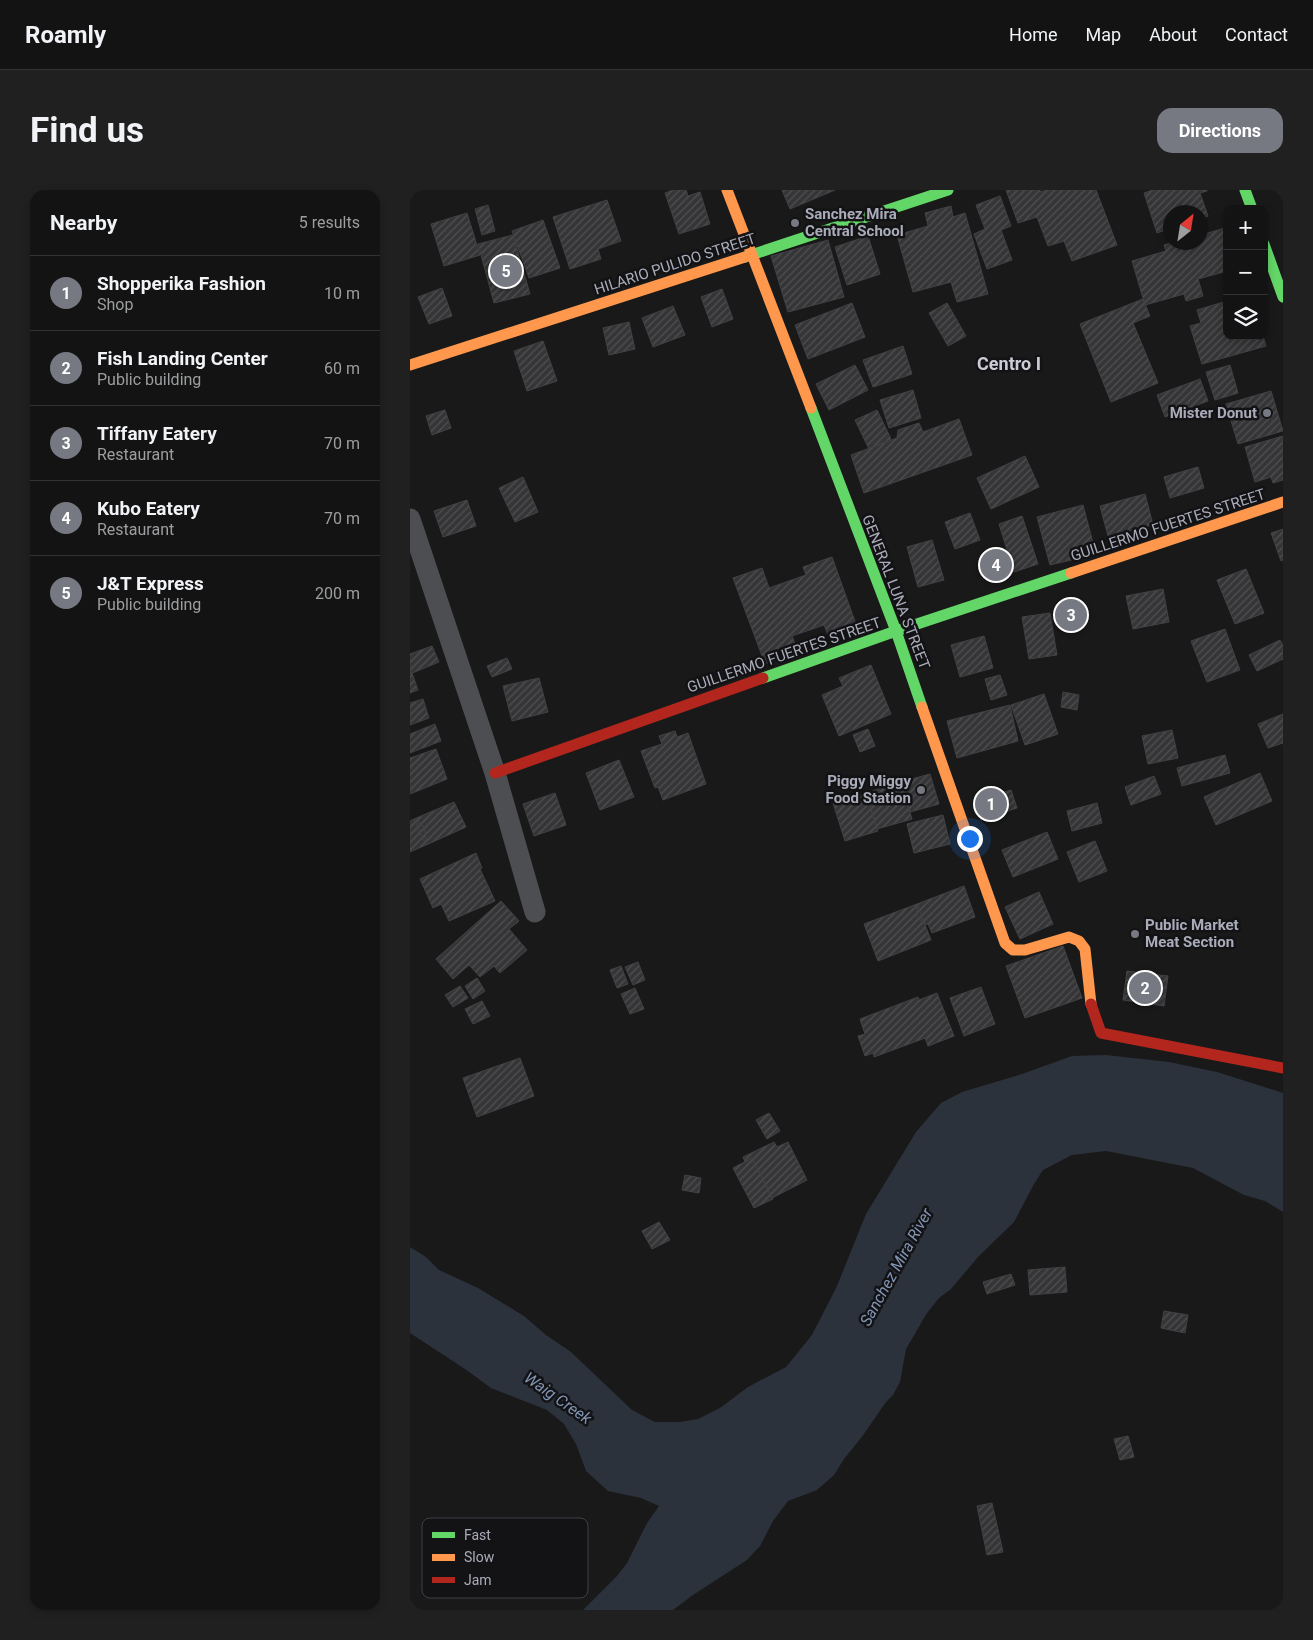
<!DOCTYPE html>
<meta charset="utf-8">
<style>
body{margin:0;font-family:Roboto,sans-serif;background:#202021;color:#f1f3f6}
.controls{position:absolute;right:15px;top:15px;display:grid;overflow:hidden;border-radius:10px;box-shadow:0 2px 8px #0003}
.controls button{width:45px;height:45px;display:grid;place-items:center;padding:0;border:0;border-bottom:1px solid #323233;background:#131313;color:#f1f3f6;font:25px sans-serif}
.compass{position:absolute;left:753px;top:15px;width:45px;height:45px;border-radius:50%;background:#131313;box-shadow:0 2px 8px #0003;rotate:30deg}
.you{position:absolute;left:559px;top:648px;width:18px;height:18px;margin:-12px;border:4px solid #fff;border-radius:50%;background:#1a73e8;box-shadow:0 0 0 8px #1a73e833}
.badge{display:grid;place-items:center;width:32px;height:32px;border-radius:50%;background:#777982;color:#fff;font-size:16px;font-weight:700}
.pin{position:absolute;translate:-50% -50%;border:2px solid #fff;box-shadow:0 1px 5px #0006}
.list{margin:0;padding:0;list-style:none}
h2{display:flex;justify-content:space-between;align-items:center;height:65px;margin:0;padding:0 20px;font-size:21px}
h2 small{font-size:16px;font-weight:400;color:#9d9ea0}
.list li{display:grid;grid-template-columns:32px 1fr auto;gap:15px;align-items:center;box-sizing:border-box;height:75px;padding:0 20px;border-top:1px solid #323233}
.list b{display:block;font-size:19px;white-space:nowrap}
.list p{margin:0;font-size:16px;white-space:nowrap;color:#9d9ea0}
.list em{font-size:16px;font-style:normal;color:#9d9ea0}
.icon{flex:none;width:28px;height:28px;fill:none;stroke:currentColor;stroke-width:2;stroke-linecap:round;stroke-linejoin:round}
.map{position:relative;flex:none;width:873px;height:1420px;overflow:hidden;border-radius:15px}
header{display:flex;align-items:center;gap:30px;box-sizing:border-box;height:70px;padding:0 25px;background:#131313;border-bottom:1px solid #323233}
header strong{font-size:24px}
nav{display:flex;gap:28px;margin-inline-start:auto;font-size:18px}
.intro{display:flex;align-items:center;justify-content:space-between;box-sizing:border-box;height:120px;padding:0 30px}
h1{margin:0;font-size:35px}
.button{padding:12px 22px;border-radius:15px;background:#777982;color:#fff;font-size:18px;font-weight:700}
main{display:flex;gap:30px;padding:0 30px}
aside{flex:1;background:#131313;border-radius:15px;box-shadow:0 2px 8px #0003}
.map>svg:first-child{display:block}
.water{fill:#2b323c}
.building{fill:url(#building-hatch);stroke:#424245}
.lines{fill:none;stroke-linecap:round;stroke-linejoin:round}
.street{stroke:#4d4e52;stroke-width:21}
.fast{stroke:#63d668;stroke-width:11}
.slow{stroke:#ff974d;stroke-width:11}
.jam{stroke:#b3261e;stroke-width:11}
.poi-dot{fill:#777982;stroke:#131315;stroke-width:2}
.labels{text-anchor:middle;dominant-baseline:central;stroke-width:5;stroke-linejoin:round;paint-order:stroke}
.poi-label{font-size:15px;font-weight:bold;fill:#aaacba;stroke:#131315;text-anchor:start}
.street-label{font-size:15px;fill:#aaacba;stroke:#131315}
.water-label{font-size:16px;font-style:italic;fill:#8195b5;stroke:#131315}
.quarter-label{font-size:18px;font-weight:bold;fill:#cbccd6;stroke:#131315}
.key{fill:#131315;stroke:#404147;stroke-width:1}
.key-label{font-size:14px;fill:#aaacba}
</style>
<header>
<strong>Roamly</strong>
<nav><a>Home</a><a>Map</a><a>About</a><a>Contact</a></nav>
</header>
<div class="intro"><h1>Find us</h1><a class="button">Directions</a></div>
<main>
<aside>
<h2>Nearby<small>5 results</small></h2>
<ul class="list">
<li><span class="badge">1</span><div><b>Shopperika Fashion</b><p>Shop</p></div><em>10 m</em></li>
<li><span class="badge">2</span><div><b>Fish Landing Center</b><p>Public building</p></div><em>60 m</em></li>
<li><span class="badge">3</span><div><b>Tiffany Eatery</b><p>Restaurant</p></div><em>70 m</em></li>
<li><span class="badge">4</span><div><b>Kubo Eatery</b><p>Restaurant</p></div><em>70 m</em></li>
<li><span class="badge">5</span><div><b>J&amp;T Express</b><p>Public building</p></div><em>200 m</em></li>
</ul>
</aside>
<div class="map">
<svg width="873" height="1420" viewBox="0 0 873 1420">
<defs>
<pattern id="building-hatch" width="6" height="6" patternUnits="userSpaceOnUse" patternTransform="scale(1.25)"><rect width="6" height="6" fill="#353537"/><path d="M-1 1l2-2M0 6l6-6M5 7l2-2" fill="none" stroke="#505052"/></pattern>
</defs>
<rect width="100%" height="100%" fill="#191919"/>
<path class="water" d="M696 865 759 872 807 882 873 903V1022L855 1011 834 1005 783 978 696 961 662 965 633 980 624 994 604 1032 568 1067 541 1099 529 1108 517 1123 496 1159 490 1192 483 1205 476 1212 451 1248 434 1269 424 1285 407 1300 378 1311 363 1331 350 1356 337 1370 283 1405 263 1420H173L207 1386 217 1373 237 1333 249 1316 231 1308 198 1301 176 1281 166 1254 154 1234 137 1220 81 1198 55 1179 0 1143V1057L16 1067 29 1080 68 1098 114 1126 136 1145 161 1162 222 1220 245 1232H270L288 1229 310 1218 338 1197 376 1177 402 1145 427 1096 456 1024 506 942 531 913 552 902 612 884 662 866Z"/>
<path class="building" d="M263 0H276L278 6 290 2 300 34 269 44 255 3Z
M372 0H425L380 19Z
M596 0H630L631 2 636 0H686L707 55 662 71 654 51 638 56 627 27 608 33Z
M743 0H797V1L790 3 798 26 791 28V22H761V38L747 43 734 3Z
M590 6 601 36 591 40 602 70 577 79 564 44 575 39 566 15Z
M197 10 211 51 188 59 191 69 160 79 143 27Z
M78 15 85 41 72 45 65 19Z
M541 16 543 27 555 23 578 104 547 112 541 92 503 102 487 45 518 36 515 23Z
M57 23 70 65 34 76 21 34Z
M133 30 150 78 119 88 102 41Z
M815 38 817 43V81L788 89 793 106 776 111 774 104 735 115 722 71 756 61 754 55 764 52H791V45Z
M103 45 120 104 84 113 68 54Z
M458 46 470 84 437 95 425 57Z
M418 50 434 107 378 122 361 66Z
M32 98 42 126 19 134 8 107Z
M312 99 323 129 302 137 291 107Z
M733 109 740 126 723 133 748 193 701 212 670 134Z
M817 111V146H853L856 156 792 174 780 136 791 133 787 120Z
M442 113 455 147 398 169 385 135Z
M537 113 556 146 538 156 519 123Z
M263 116 275 145 243 157 232 128Z
M219 132 225 159 199 165 193 138Z
M133 151 147 191 117 201 104 161Z
M493 156 502 184 463 197 453 170Z
M445 175 458 200 419 220 406 194Z
M820 175 828 203 805 210 796 182Z
M790 189 798 211 755 227 747 205Z
M503 200 511 228 479 238 470 210Z
M861 201 873 241 828 254 816 214Z
M35 220 41 238 22 245 16 226Z
M467 220 481 249 459 259 445 230Z
M549 229 562 265 454 303 441 265 487 248 488 240 509 233 513 242Z
M873 246V290L863 293 861 287 845 292 835 257Z
M615 266 629 297 581 319 567 288Z
M788 277 794 298 760 308 754 287Z
M113 287 128 322 105 332 89 298Z
M735 304 743 335 698 346 690 316Z
M57 310 66 336 33 347 24 321Z
M673 315 686 364 640 375 627 327Z
M560 323 570 350 545 359 535 332Z
M612 326 628 374 604 382 589 334Z
M873 339V370L871 371 861 343Z
M522 350 534 390 508 397 497 357Z
M422 367 447 437 419 447 414 435 382 446 388 462 355 474 323 388 352 378 359 398 396 385 393 377Z
M836 379 854 423 825 434 807 390Z
M753 399 759 432 723 439 716 406Z
M640 423 647 465 619 469 612 427Z
M815 439 830 480 797 492 781 451Z
M574 446 583 478 550 487 541 455Z
M870 450 873 455V469L847 481 839 465Z
M22 456 29 472 0 484V464Z
M97 468 102 479 82 487 77 476Z
M461 475 481 524 429 546 412 505 433 496 429 488Z
M0 483H2L8 500 0 503Z
M590 485 597 505 581 510 575 489Z
M129 488 138 522 102 531 93 496Z
M653 502 669 505 667 520 651 517Z
M634 504 648 544 615 555 601 515Z
M13 509 19 528 0 535V513Z
M600 515 608 551 547 568 537 531Z
M873 524V553L858 558 848 534Z
M25 534 31 551 0 563V544Z
M458 539 465 556 450 562 443 545Z
M762 540 768 568 738 574 732 546Z
M265 541 267 547 278 543 296 594 253 610 248 597 245 598 231 561 252 554 249 546Z
M26 559 37 589 0 604V568Z
M815 565 820 583 772 596 767 578Z
M209 570 224 607 190 620 176 583Z
M850 583 862 611 806 635 794 607Z
M520 584 529 614 500 622 491 592Z
M744 586 751 604 721 615 715 597Z
M491 592 502 629 467 639 456 603Z
M601 600 607 618 571 630 565 611Z
M145 603 156 635 124 646 113 614Z
M456 603 468 641 435 651 423 613Z
M44 612 56 637 16 655 4 629Z
M687 613 692 633 662 641 657 621Z
M533 625 540 654 504 663 497 634Z
M4 629 15 638 16 655 0 662V631Z
M637 642 648 669 603 687 592 660Z
M685 651 697 681 669 692 657 662Z
M66 663 72 678 70 679 85 711 39 731 31 714 23 718 10 689Z
M554 696 565 727 522 743 518 734 515 735 507 726V714Z
M629 702 643 734 610 749 595 717Z
M91 711 109 731 99 739 117 760 90 783 84 776 70 787 59 775 43 789 26 769Z
M507 714 521 750 468 771 454 734Z
M653 756 672 808 615 828 596 776Z
M228 772 235 790 223 795 215 777Z
M211 776 218 794 207 798 200 780Z
M717 781 758 786 754 816 713 810Z
M67 788 75 801 63 809 55 796Z
M50 796 58 808 43 817 35 805Z
M571 797 585 834 554 846 540 808Z
M225 798 234 819 220 824 211 804Z
M527 803 544 846 518 856 515 848 464 867 463 863 455 866 448 846 455 844 450 829 508 807 509 810Z
M72 811 80 826 63 834 55 819Z
M110 868 124 906 67 927 53 888Z
M359 923 370 941 357 949 346 930Z
M364 952 367 957 378 952 397 990 362 1008 342 968 335 972 333 967Z
M342 968 363 1009 344 1018 323 978Z
M275 985 291 988 289 1003 272 1000Z
M249 1032 260 1050 242 1059 232 1041Z
M655 1077 657 1102 620 1105 618 1080Z
M601 1084 605 1095 577 1104 573 1092Z
M754 1121 778 1125 775 1143 751 1138Z
M718 1246 724 1267 710 1270 704 1249Z
M582 1313 593 1362 577 1365 567 1316Z"/>
<g class="lines">
<path class="street" d="M0 329 85 583 125 722"/>
<path class="fast" d="M835 0 842 19
M854 54 873 107
M335 67 538 0
M401 218 486 441 512 517
M353 488 486 441 661 383"/>
<path class="slow" d="M317 0 401 218
M0 175 335 67
M661 383 873 312
M512 517 595 753 603 760H615L659 747 669 751 675 759 681 814"/>
<path class="jam" d="M85 583 353 488
M681 814 691 843 873 878"/>
</g>
<g class="poi-dot">
<circle cx="385" cy="33" r="5"/>
<circle cx="857" cy="223" r="5"/>
<circle cx="511" cy="600" r="5"/>
<circle cx="725" cy="744" r="5"/>
</g>
<g class="labels">
<g class="poi-label">
<text x="395" y="24">Sanchez Mira<tspan x="395" dy="17">Central School</tspan></text>
<text x="847" y="223" text-anchor="end">Mister Donut</text>
<text x="501" y="591" text-anchor="end">Piggy Miggy<tspan x="501" dy="17">Food Station</tspan></text>
<text x="735" y="735">Public Market<tspan x="735" dy="17">Meat Section</tspan></text>
</g>
<g class="street-label">
<text transform="translate(265 74) rotate(-18)">HILARIO PULIDO STREET</text>
<text transform="translate(758 335) rotate(-18)">GUILLERMO FUERTES STREET</text>
<text transform="translate(486 402) rotate(69)">GENERAL LUNA STREET</text>
<text transform="translate(374 465) rotate(-19)">GUILLERMO FUERTES STREET</text>
</g>
<g class="water-label">
<text transform="translate(486 1077) rotate(-61)">Sanchez Mira River</text>
<text transform="translate(148 1208) rotate(35)">Waig Creek</text>
</g>
<g class="quarter-label">
<text x="599" y="173">Centro I</text>
</g>
</g>
<rect x="12" y="1328" width="166" height="80" rx="8" class="key"/>
<rect x="22" y="1342" width="23" height="6" fill="#63d668"/>
<rect x="22" y="1364" width="23" height="7" fill="#ff974d"/>
<rect x="22" y="1387" width="23" height="6" fill="#b3261e"/>
<g class="key-label">
<text x="54" y="1350">Fast</text>
<text x="54" y="1372">Slow</text>
<text x="54" y="1395">Jam</text>
</g>
</svg>
<div class="controls">
<button>+</button>
<button>−</button>
<button><svg class="icon" aria-label="layers" viewBox="0 0 24 24"><path d="M12 4l9 5-9 5-9-5zM3 14l9 5 9-5"/></svg></button>
</div>
<svg class="compass" viewBox="-18 -18 36 36"><path d="M0-13l5 13h-10z" fill="#e53935"/><path d="M0 13l5-13h-10z" fill="#9d9ea0"/></svg>
<div class="you"></div>
<div class="pin badge" style="left:581px;top:614px">1</div>
<div class="pin badge" style="left:735px;top:798px">2</div>
<div class="pin badge" style="left:661px;top:425px">3</div>
<div class="pin badge" style="left:586px;top:375px">4</div>
<div class="pin badge" style="left:96px;top:81px">5</div>
</div>
</main>
